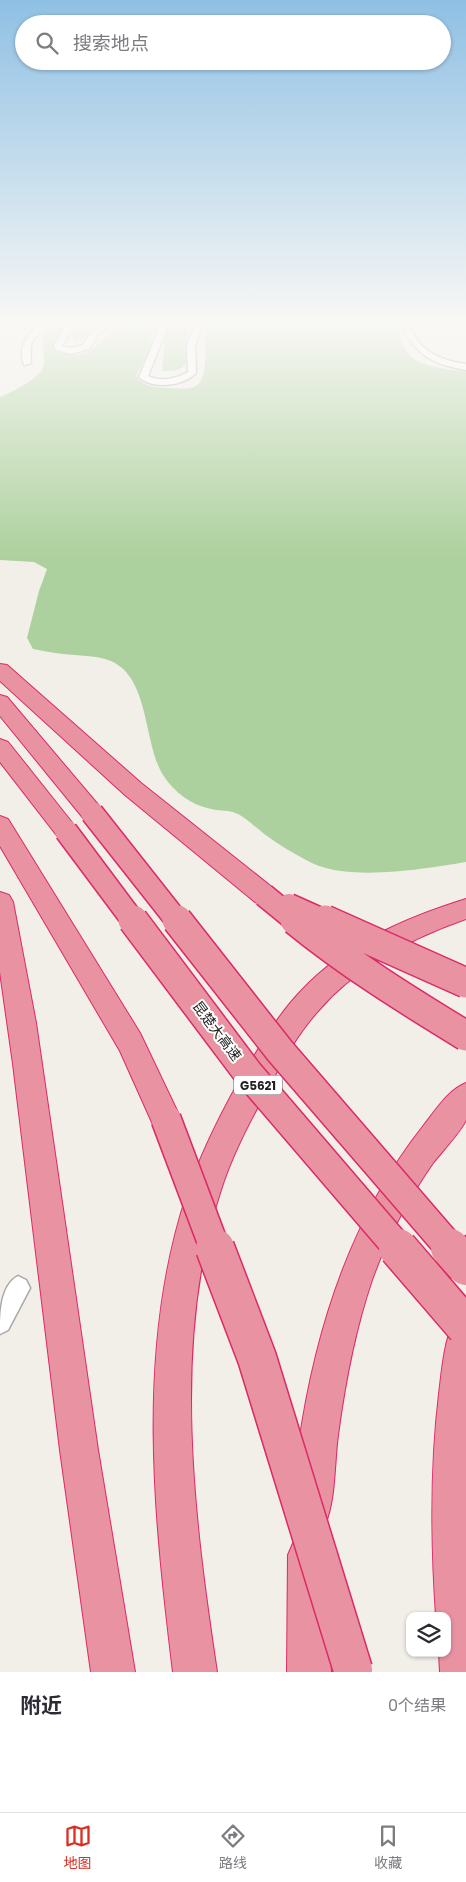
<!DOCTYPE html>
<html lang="zh">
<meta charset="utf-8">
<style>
body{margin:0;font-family:Poppins,"Noto Sans SC",sans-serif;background:#f7f7f7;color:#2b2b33}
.controls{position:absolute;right:15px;bottom:15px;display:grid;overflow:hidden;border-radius:10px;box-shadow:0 1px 4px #0004}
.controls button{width:45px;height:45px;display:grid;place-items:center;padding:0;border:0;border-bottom:1px solid #e1e1e2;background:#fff;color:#2b2b33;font:25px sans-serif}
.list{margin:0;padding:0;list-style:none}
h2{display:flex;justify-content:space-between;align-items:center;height:65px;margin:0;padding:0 20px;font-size:21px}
h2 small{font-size:16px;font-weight:400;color:#7c7c81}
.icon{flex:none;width:28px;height:28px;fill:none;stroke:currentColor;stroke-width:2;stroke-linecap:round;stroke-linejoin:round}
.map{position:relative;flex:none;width:466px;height:1672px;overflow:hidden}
.search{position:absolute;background:#fff;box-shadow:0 1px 4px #0004;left:15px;right:15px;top:15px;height:55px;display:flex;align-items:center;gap:12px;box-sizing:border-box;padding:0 18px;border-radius:28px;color:#7c7c81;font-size:19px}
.sheet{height:140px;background:#fff}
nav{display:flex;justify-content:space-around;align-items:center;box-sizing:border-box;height:70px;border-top:1px solid #e1e1e2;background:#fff;font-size:14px;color:#7c7c81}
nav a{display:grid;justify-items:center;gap:2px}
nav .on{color:#d93025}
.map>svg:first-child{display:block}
.forest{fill:#add19e}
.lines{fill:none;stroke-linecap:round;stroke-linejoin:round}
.minor-casing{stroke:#a9a9a9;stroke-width:3}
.highway-casing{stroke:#dc2a67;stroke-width:2}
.minor{fill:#fff;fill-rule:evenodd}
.highway{fill:#e892a2;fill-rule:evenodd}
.highway-bridge-far2-casing{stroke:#dc2a67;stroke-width:25;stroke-linecap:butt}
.highway-bridge-far1-casing{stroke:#dc2a67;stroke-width:32;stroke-linecap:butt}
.highway-bridge-casing{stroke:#dc2a67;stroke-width:41;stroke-linecap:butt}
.highway-bridge-far2{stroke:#e892a2;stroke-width:22}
.highway-bridge-far1{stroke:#e892a2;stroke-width:29}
.highway-bridge{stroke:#e892a2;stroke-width:38}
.labels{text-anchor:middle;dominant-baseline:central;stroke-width:4;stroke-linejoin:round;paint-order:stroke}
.shield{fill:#fff;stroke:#646464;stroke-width:1}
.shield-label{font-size:12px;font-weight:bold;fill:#222}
.street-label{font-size:14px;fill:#222;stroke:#fff}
</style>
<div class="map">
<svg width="466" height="1672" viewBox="0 0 466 1672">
<rect width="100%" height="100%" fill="#f2efe9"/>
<path class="forest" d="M58 323 64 329 55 350 56 352C85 359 87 354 107 336 112 332 118 329 122 323H145L152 329 151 348 136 376C143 387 154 387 167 388 174 388 186 390 194 387 209 381 204 350 206 338 206 332 208 328 210 323H397C400 331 401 342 405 349 414 367 449 370 466 371V862C423 869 345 883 306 860 293 853 279 845 267 836 257 829 245 816 233 812 226 810 218 811 211 809 191 805 174 792 163 775 143 743 150 674 108 660 98 656 85 656 74 655 60 654 47 652 33 649L27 638 39 591 47 569 34 562 0 560V397C10 393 39 379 43 368 46 358 41 346 42 336L52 325Z
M75 323H91L85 339 74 341 72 336Z
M166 323H188L187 362C181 372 172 371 162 371Z"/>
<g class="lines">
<defs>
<path id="minor" d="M42 323H51C34 340 29 335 31 363L24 365C17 346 28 334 42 323Z
M64 323H72L73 327 62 346 71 348 83 345C91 332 98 322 114 323L99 333 89 349 71 354 56 350 54 346 65 327Z
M158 323H166V331L148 376C160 382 176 379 188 372L187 345 196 323H204L195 345 196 373C184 386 152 390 139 377L156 337Z
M401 323H409C411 327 412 333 415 337 425 354 448 362 466 364V370C432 364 415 355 401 323Z
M18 1276 26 1280 30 1288 8 1330 0 1334C0 1314 0 1286 18 1276Z"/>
<path id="highway" d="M0 664 7 665 141 783 273 888 277 895 273 902 264 905 255 902 125 795 0 681Z
M0 695 7 697 100 807 104 813 100 819 92 822 84 819 0 716Z
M0 739 8 742 74 825 78 831 74 837 66 840 58 837 0 762Z
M0 816 8 819 140 1033 181 1119 177 1129 166 1134 155 1129 120 1051 0 846Z
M0 892 9 895 13 902 36 1023 98 1450 135 1672H91L60 1450 13 1064 0 972Z
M466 899V919C412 938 357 966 319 1010 298 1033 282 1062 267 1090 249 1123 231 1157 220 1193 171 1343 194 1519 217 1672H173C154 1516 136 1350 186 1197 199 1158 217 1121 237 1085 256 1053 275 1018 301 991 345 944 405 918 466 899Z
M466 1083C466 1091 466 1113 466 1120 462 1130 441 1153 433 1163 408 1199 387 1238 372 1280 355 1330 345 1383 338 1435 334 1465 336 1498 325 1525L311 1531 297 1525C295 1521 292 1515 291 1511 289 1498 296 1465 298 1450 314 1334 350 1218 424 1125 436 1110 448 1090 466 1083Z
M466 1314V1672H440L439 1653H447V1616H436C431 1542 430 1468 439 1394 442 1369 444 1343 454 1320Z
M308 1535 322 1541 328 1555 331 1672H287L288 1555 294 1541Z"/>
</defs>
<use href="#minor" class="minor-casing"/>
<use href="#highway" class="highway-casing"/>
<use href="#minor" class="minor"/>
<use href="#highway" class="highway"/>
<defs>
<path id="highway-bridge-far2" d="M92 813 178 922
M66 831 134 922
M264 895 297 922
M289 905 327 922"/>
<path id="highway-bridge-far1" d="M133 920 248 1073 399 1249
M177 920 280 1051 451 1249
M295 920C349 964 407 1000 466 1036
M325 920 466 983
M166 1119 215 1249"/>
<path id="highway-bridge" d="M215 1248 257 1358 353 1670
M398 1248 466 1327
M450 1248 466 1266"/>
</defs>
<use href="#highway-bridge-far2" class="highway-bridge-far2-casing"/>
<use href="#highway-bridge-far1" class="highway-bridge-far1-casing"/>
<use href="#highway-bridge" class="highway-bridge-casing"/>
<use href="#highway-bridge-far2" class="highway-bridge-far2"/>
<use href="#highway-bridge-far1" class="highway-bridge-far1"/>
<use href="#highway-bridge" class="highway-bridge"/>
</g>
<linearGradient id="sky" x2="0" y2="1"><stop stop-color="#8fc0e4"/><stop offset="0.58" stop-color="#f9f8f5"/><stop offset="1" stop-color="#f9f8f5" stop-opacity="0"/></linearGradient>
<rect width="466" height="557" fill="url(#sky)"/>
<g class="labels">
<rect class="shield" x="234" y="1075.5" width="48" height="19" rx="4"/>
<g class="shield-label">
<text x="258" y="1085">G5621</text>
</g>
<g class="street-label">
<text transform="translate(217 1031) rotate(53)">昆楚大高速</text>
</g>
</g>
</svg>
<div class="controls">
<button><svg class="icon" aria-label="layers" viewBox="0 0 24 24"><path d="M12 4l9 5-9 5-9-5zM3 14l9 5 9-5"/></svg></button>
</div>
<div class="search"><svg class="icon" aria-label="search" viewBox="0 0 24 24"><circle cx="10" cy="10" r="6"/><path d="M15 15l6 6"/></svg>搜索地点</div>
</div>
<section class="sheet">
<h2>附近<small>0个结果</small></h2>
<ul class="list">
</ul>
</section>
<nav>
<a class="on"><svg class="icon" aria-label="map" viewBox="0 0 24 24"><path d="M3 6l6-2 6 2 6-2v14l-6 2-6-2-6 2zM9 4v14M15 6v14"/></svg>地图</a>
<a><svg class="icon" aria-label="directions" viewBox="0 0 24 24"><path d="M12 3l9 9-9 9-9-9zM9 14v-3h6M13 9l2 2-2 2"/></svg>路线</a>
<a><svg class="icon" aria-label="saved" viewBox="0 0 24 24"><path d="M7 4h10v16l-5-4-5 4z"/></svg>收藏</a>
</nav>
